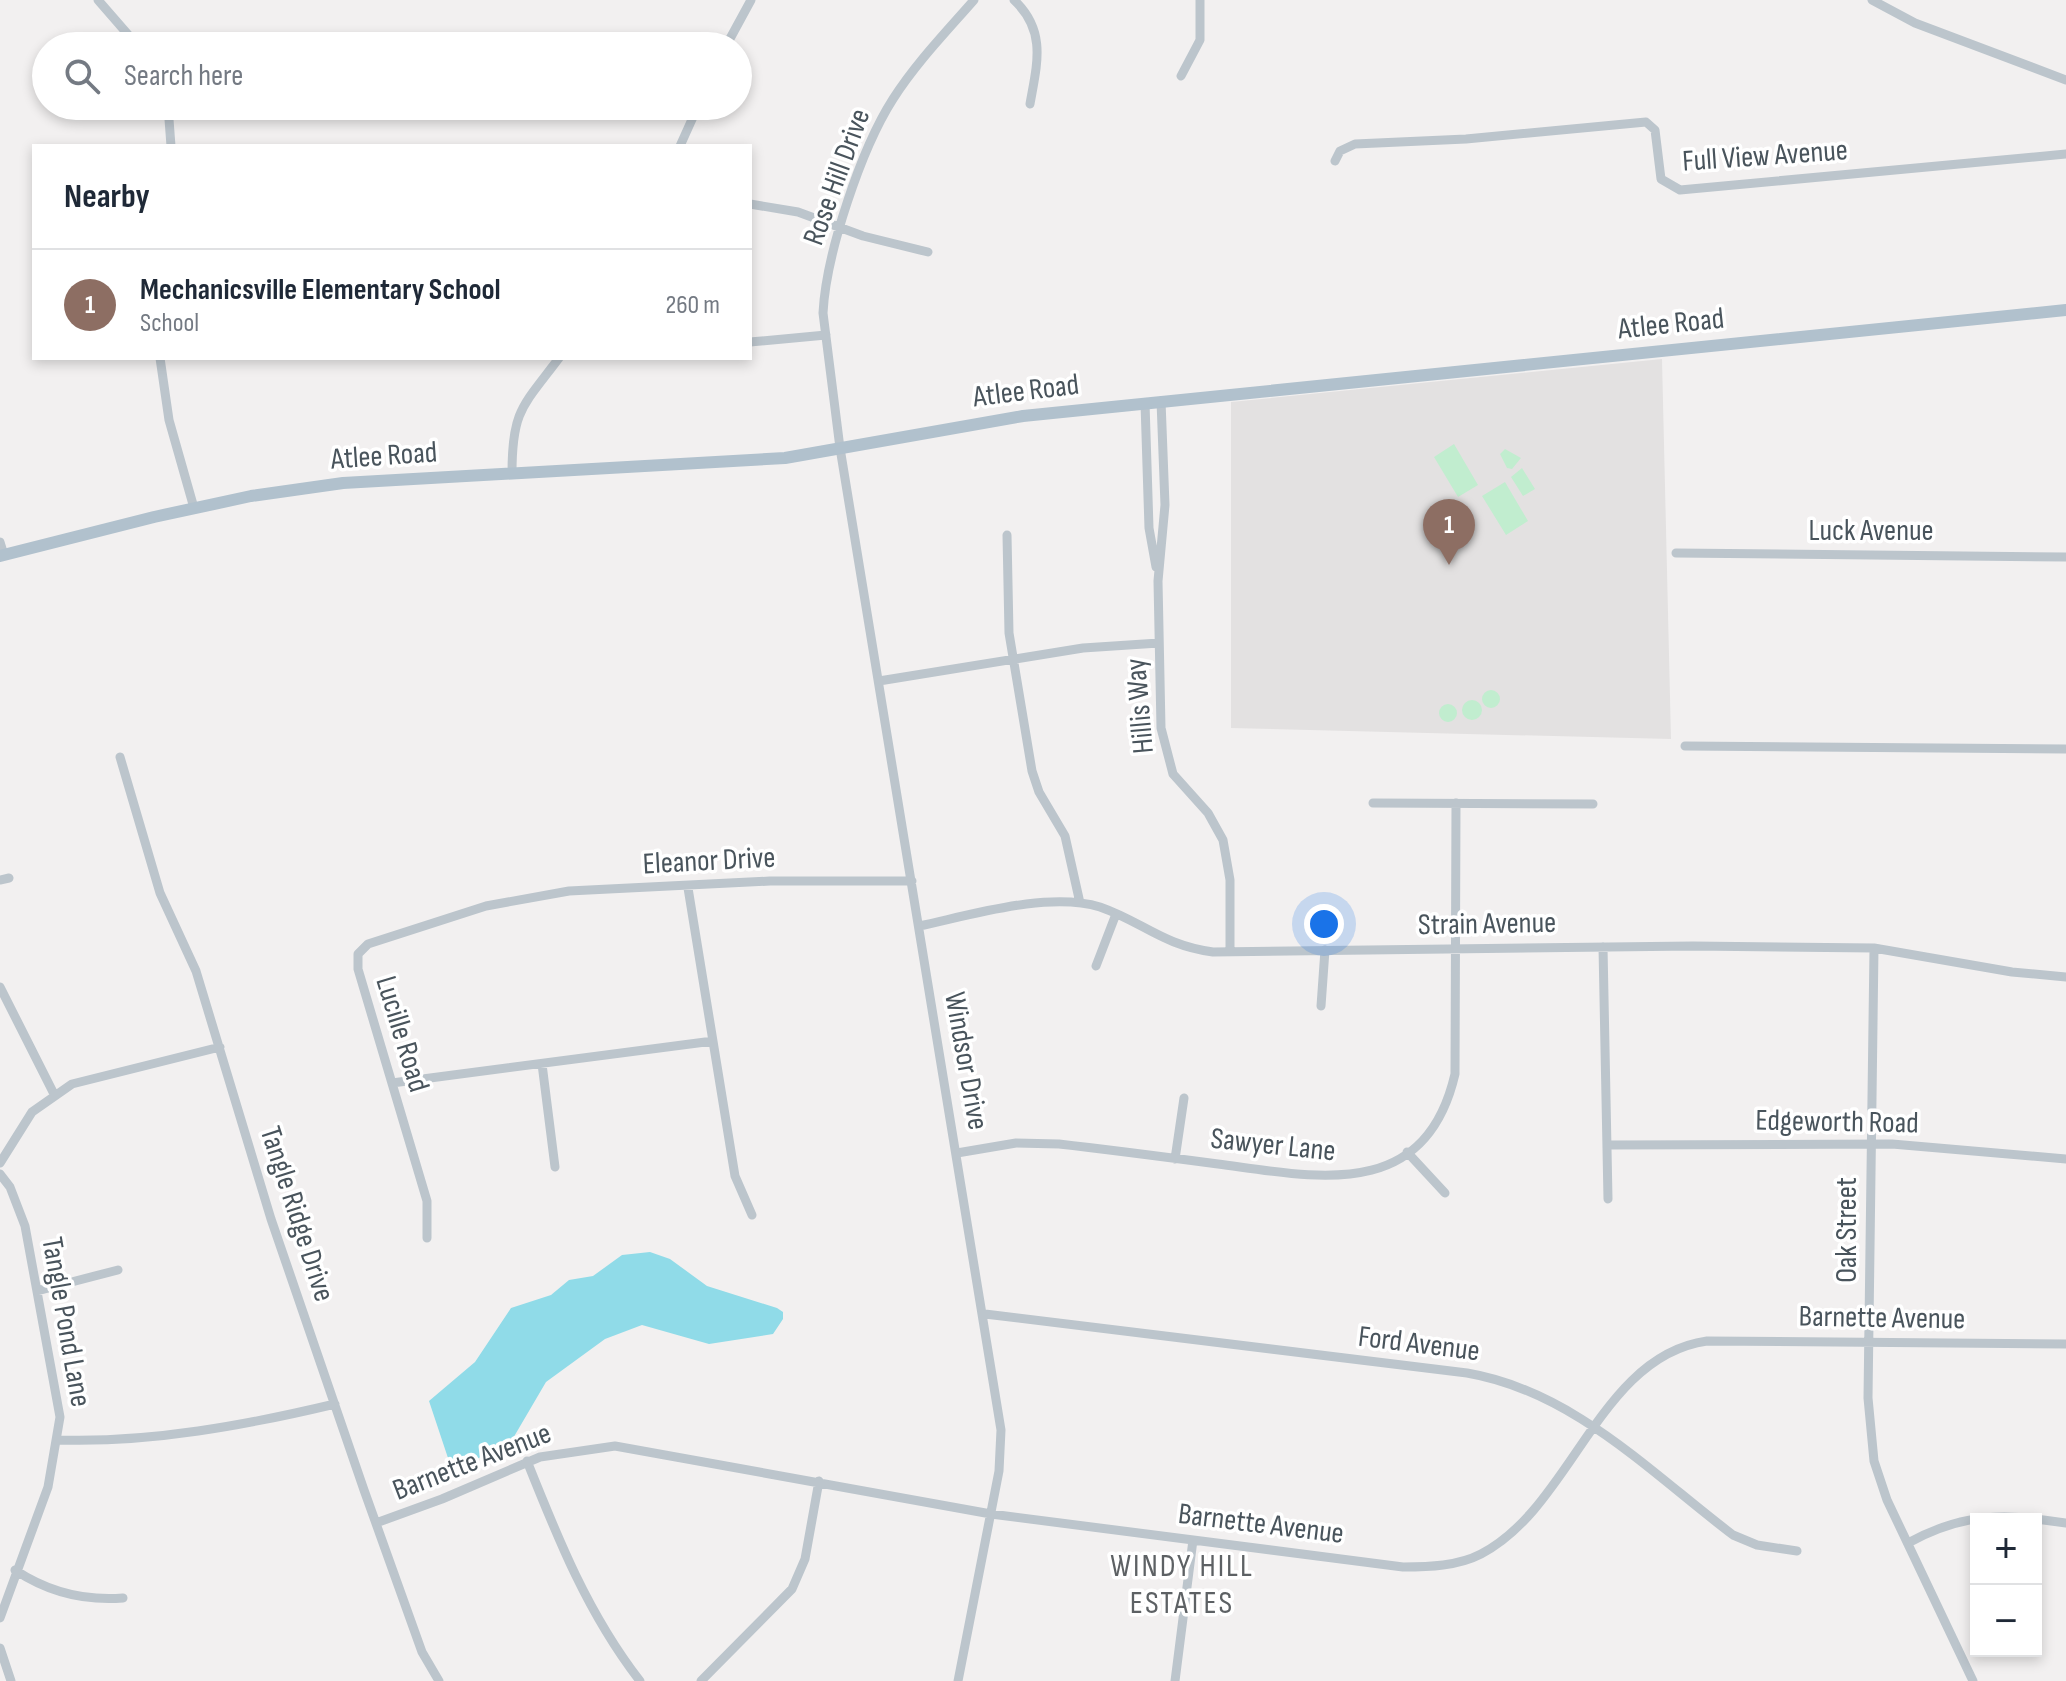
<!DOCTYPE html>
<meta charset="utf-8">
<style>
body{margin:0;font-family:"Sofia Sans Condensed",sans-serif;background:#f2f2f3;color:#1f2937}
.controls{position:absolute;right:24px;bottom:24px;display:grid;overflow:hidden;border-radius:0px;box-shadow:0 4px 12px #0003}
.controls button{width:72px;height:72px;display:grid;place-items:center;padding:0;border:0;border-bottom:2px solid #e0e1e3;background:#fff;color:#1f2937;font:40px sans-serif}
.you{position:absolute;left:1324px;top:924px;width:28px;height:28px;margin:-20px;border:6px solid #fff;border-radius:50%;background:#1a73e8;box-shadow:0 0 0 12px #1a73e833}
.badge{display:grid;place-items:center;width:52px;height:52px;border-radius:50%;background:#d93025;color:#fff;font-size:26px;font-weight:700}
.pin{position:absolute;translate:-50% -66px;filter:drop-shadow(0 2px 4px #0008)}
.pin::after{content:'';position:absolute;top:42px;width:28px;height:24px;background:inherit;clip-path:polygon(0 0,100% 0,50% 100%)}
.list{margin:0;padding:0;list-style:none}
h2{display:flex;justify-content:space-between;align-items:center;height:104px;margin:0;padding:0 32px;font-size:34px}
h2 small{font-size:26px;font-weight:400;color:#747a83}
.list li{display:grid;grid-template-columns:52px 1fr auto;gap:24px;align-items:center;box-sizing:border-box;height:112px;padding:0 32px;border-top:2px solid #e0e1e3}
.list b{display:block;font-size:30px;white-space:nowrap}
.list p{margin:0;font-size:26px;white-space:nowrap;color:#747a83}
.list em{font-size:26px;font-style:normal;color:#747a83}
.icon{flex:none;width:44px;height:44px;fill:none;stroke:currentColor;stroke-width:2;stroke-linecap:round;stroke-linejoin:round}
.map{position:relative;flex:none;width:2066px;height:1681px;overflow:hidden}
.search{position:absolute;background:#fff;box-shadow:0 4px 12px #0003;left:32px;top:32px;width:720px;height:88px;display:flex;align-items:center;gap:20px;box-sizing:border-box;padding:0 28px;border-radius:44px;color:#747a83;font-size:30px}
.panel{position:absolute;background:#fff;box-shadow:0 4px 12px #0003;left:32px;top:144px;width:720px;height:216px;border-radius:0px}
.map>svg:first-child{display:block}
.education{fill:#e3e1e1}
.green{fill:#c1edcf}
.water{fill:#90dbe8}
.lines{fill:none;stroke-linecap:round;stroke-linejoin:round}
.minor{stroke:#bcc5cc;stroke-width:9}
.major{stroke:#b1c1cd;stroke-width:12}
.labels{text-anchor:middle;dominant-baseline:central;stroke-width:7;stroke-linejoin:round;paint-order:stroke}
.street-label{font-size:30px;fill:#49545c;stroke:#fff}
.neighbourhood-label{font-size:32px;letter-spacing:2px;fill:#5d6164;stroke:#fff}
</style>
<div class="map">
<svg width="2066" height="1681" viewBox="0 0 2066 1681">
<rect width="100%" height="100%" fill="#f2f0f0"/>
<path class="education" d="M1662 359 1671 739 1231 728V402Z"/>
<path class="green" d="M1454 444 1478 485 1458 497 1434 457Z
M1505 449 1521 458 1512 469 1507 468 1500 454Z
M1522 468 1535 489 1523 496 1511 477Z
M1505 482 1528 521 1506 535 1482 496Z
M1482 699a9 9 0 1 1 18 0a9 9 0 1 1-18 0Z
M1462 710a10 10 0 1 1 20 0a10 10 0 1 1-20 0Z
M1439 713a9 9 0 1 1 18 0a9 9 0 1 1-18 0Z"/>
<path class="water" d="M650 1252 670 1259 707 1286 777 1308 783 1312V1319L773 1334 709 1344 642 1325 605 1339 546 1382 512 1440 464 1466 450 1464 429 1401 475 1362 511 1308 551 1295 569 1280 593 1276 622 1255Z"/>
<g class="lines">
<path class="minor" d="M98 0 138 46
M1014 0C1047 31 1037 64 1030 104
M1872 0 1915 23 2066 80
M726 46 751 0
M1181 76 1200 40V0
M168 106 171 146
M680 146 698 106
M1335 161 1340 151 1355 144 1466 139 1646 122 1655 130 1661 179 1680 190 2066 154
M750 204 798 212 863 236 928 252
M750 342 826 335
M160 358 169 420 194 508
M1161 401 1165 505 1158 581 1161 728 1173 774 1208 813 1223 840 1230 880V951
M1145 403 1149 528 1156 567
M512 473C512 410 523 406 559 358
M1007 535 1009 633 1032 771 1039 792 1065 836 1080 903
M0 542 4 555
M1676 553 2066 557
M879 681 1083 648 1159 643
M1685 746 2066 749
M120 757 160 893 196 971 271 1219 364 1490 422 1652 439 1681
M1373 803 1593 804
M0 880 9 878
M688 888 735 1176 752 1215
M919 926C971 915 1049 891 1100 907 1143 922 1162 945 1213 952L1693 946 1874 948 2012 972 2066 977
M1603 947 1608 1199
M1874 948 1868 1398 1874 1461 1887 1500 1973 1681
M1096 966 1116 914
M0 987 54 1094
M1321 1006 1325 950
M542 1064 555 1167
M392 1083 713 1041
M1607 1145 1892 1144 2066 1159
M1407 1152 1445 1193
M957 1153 1016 1143 1059 1144C1112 1150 1165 1157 1218 1164 1316 1177 1425 1203 1455 1074L1456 803
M1175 1159 1184 1098
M0 1163 32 1112 72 1084 220 1047
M0 1174 10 1187 25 1226 60 1417 48 1487 0 1618
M427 1238V1201L358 969V954L368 944 486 906 569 891 770 881H912
M37 1291 118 1270
M985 1314 1467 1373C1573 1391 1651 1473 1733 1535L1757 1545 1797 1551
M59 1440C150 1443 247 1425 335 1404
M527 1461C558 1539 588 1614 640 1681
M2036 1519 2066 1523
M376 1523 442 1499 540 1457 615 1446 991 1514 1403 1567C1429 1567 1458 1566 1481 1554 1572 1507 1599 1356 1707 1341L2066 1344
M1908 1543C1950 1520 1987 1513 2035 1519
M15 1570C48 1592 84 1601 123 1598
M0 1648 11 1681
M701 1681 792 1589 805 1559 819 1481
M958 1681 999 1471 1001 1430 840 448 823 313C826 254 861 149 893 99 916 63 946 32 974 0
M1175 1681 1193 1540"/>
<path class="major" d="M0 556 154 517 251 496 343 483 785 458 1023 416 2066 310"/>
</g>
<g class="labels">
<g class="street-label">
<text transform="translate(1765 156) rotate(-4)">Full View Avenue</text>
<text transform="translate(837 177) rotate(-70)">Rose Hill Drive</text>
<text transform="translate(1671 324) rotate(-6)">Atlee Road</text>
<text transform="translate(1026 391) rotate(-7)">Atlee Road</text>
<text transform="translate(384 456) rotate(-4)">Atlee Road</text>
<text x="1871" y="531">Luck Avenue</text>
<text transform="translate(1140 706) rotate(-95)">Hillis Way</text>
<text transform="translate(709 861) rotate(-3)">Eleanor Drive</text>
<text transform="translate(1487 924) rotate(-1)">Strain Avenue</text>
<text transform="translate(402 1034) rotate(73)">Lucille Road</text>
<text transform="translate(966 1061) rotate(80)">Windsor Drive</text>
<text transform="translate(1837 1122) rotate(1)">Edgeworth Road</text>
<text transform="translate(1273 1145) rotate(6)">Sawyer Lane</text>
<text transform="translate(297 1214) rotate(72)">Tangle Ridge Drive</text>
<text transform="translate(1847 1230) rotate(-90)">Oak Street</text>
<text transform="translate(1882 1318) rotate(1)">Barnette Avenue</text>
<text transform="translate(66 1322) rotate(80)">Tangle Pond Lane</text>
<text transform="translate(1419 1344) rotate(7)">Ford Avenue</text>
<text transform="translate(472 1462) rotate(-21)">Barnette Avenue</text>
<text transform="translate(1261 1524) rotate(7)">Barnette Avenue</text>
</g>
<g class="neighbourhood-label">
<text x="1182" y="1566">WINDY HILL<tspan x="1182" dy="37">ESTATES</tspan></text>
</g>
</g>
</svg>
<div class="controls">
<button>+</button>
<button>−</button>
</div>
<div class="you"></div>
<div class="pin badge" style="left:1449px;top:565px;background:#8d6e63">1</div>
<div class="search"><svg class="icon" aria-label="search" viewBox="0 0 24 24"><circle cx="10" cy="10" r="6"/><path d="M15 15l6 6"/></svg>Search here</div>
<section class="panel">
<h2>Nearby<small></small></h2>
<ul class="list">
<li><span class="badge" style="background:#8d6e63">1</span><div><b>Mechanicsville Elementary School</b><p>School</p></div><em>260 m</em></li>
</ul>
</section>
</div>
